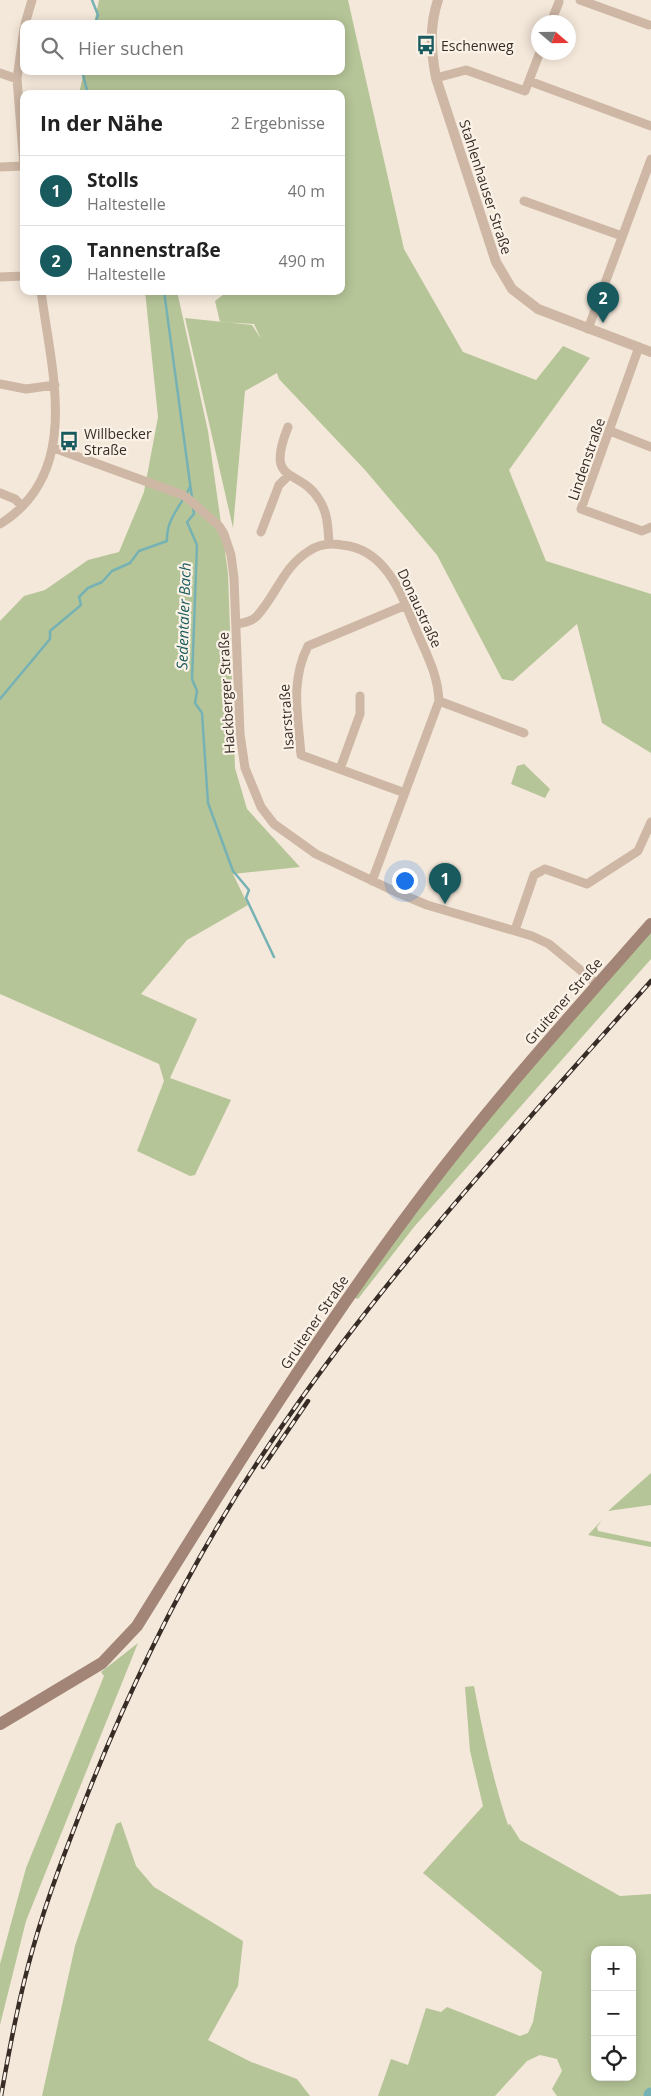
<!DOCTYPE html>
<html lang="de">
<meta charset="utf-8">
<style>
body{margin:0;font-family:"Open Sans",sans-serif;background:#f6f6f6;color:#222}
.controls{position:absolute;right:15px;bottom:15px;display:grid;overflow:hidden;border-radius:10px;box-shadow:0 2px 12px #0003}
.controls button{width:45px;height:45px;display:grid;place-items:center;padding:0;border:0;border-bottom:1px solid #e0e0e0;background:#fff;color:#222;font:25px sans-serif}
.compass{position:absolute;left:531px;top:15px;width:45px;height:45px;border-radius:50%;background:#fff;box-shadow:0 2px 12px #0003;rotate:110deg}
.you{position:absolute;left:404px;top:880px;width:18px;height:18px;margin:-12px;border:4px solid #fff;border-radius:50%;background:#1a73e8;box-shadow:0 0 0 8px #1a73e833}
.badge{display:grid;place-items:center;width:32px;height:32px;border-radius:50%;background:#185a5e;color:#fff;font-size:16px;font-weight:700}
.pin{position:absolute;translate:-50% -41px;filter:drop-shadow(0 1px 2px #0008)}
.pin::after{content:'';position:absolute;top:26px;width:18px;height:15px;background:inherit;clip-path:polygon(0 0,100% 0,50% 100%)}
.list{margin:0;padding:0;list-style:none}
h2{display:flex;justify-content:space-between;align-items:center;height:65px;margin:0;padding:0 20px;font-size:21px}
h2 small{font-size:16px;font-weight:400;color:#767676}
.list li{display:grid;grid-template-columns:32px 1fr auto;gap:15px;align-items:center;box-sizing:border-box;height:70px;padding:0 20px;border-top:1px solid #e0e0e0}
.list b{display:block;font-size:19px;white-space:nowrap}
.list p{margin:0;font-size:16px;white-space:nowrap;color:#767676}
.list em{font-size:16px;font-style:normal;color:#767676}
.icon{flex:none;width:28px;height:28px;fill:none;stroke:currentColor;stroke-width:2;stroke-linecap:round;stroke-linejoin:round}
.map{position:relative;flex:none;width:651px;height:2096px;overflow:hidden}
.search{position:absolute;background:#fff;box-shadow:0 2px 12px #0003;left:20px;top:20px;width:325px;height:55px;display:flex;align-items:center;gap:12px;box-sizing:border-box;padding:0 18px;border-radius:10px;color:#767676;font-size:19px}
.panel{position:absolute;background:#fff;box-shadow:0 2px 12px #0003;left:20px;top:90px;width:325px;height:205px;border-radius:10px}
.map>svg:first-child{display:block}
.green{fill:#b6c598;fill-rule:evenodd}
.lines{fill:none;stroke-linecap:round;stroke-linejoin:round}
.stream{stroke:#76b2b4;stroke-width:2.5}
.river{stroke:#76b2b4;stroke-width:15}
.minor{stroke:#ceb7a5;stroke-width:9}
.tertiary{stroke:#ceb7a5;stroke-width:10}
.secondary{stroke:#a28576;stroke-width:12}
.rail-casing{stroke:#382c27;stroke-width:4.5}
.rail{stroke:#fbf2e7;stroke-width:2.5;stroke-dasharray:8;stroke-linecap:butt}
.labels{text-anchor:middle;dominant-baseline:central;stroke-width:4.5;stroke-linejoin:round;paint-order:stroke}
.poi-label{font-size:14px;fill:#382c27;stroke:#fbf2e7;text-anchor:start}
.street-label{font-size:14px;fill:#382c27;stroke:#fbf2e7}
.water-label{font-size:15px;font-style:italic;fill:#185a5e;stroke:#fbf2e7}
</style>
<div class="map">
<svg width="651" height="2096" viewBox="0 0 651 2096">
<rect width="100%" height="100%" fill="#f4e8da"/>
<path class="green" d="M99 0H348L404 249 463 352 536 380 563 346 590 358 509 470 546 561 651 594V753L602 723 577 624 513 681 502 679 437 555 365 470 279 379 277 373 245 391 233 528 185 318 252 325 261 339 254 324 220 322 215 301 228 291H341V94H79L84 71H341V24H94Z
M145 291H177L208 431 228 573 235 768 247 809 300 867 233 874 248 905 187 940 141 994 197 1019 170 1078 231 1100 195 1175 190 1176 137 1151 164 1081 159 1064 0 994V621L24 596 45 590 88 560 119 552 144 492 158 417Z
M524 764 550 789 545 798 511 784 517 766Z
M651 930V959L414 1227 358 1299 353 1297 411 1217 513 1087Z
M651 1473V1505L608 1511Z
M602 1520 597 1527 598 1531 651 1542V1547L588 1535Z
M138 1643 26 1921 0 2025V1964L26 1868 104 1676 101 1672Z
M474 1686C483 1733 493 1780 508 1825L510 1824 520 1840 620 1896 651 1894V2096H557L552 2089 562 2071 557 2059 540 2055 527 2061 495 2096H378L391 2059 408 2065 426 2008 441 2012 447 2007 520 2036 528 2033 533 2022 542 1972 423 1873 483 1806 470 1751 465 1687ZM595 1950H632V2077H595Z
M121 1822 136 1866 154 1887 243 1941 238 1986 208 2040 251 2062 297 2079 310 2096H42L75 1946 116 1824Z"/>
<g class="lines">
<path class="stream" d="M92 0 98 15 95 24
M82 71 88 94
M164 291 192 498
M193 506 194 514 187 522 197 545 192 679 197 691 195 703 202 713 208 803 233 871 249 890 246 898 274 957
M0 699 50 639V631L81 605 79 597 88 588 102 582 112 571 130 563 139 551 167 541C166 519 181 506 190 487"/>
<path class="river" d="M651 2096V2095"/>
<path class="minor" d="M580 0 649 25
M551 22 559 2
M25 24 32 0
M24 28 17 79 24 166
M0 73 17 79
M436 78 466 70 525 91 540 52
M529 81 651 126
M0 167 24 166
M524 201 622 236
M0 277 24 276
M588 329 651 159
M639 347 581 509 642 531 651 527
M0 384 26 389 55 385
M288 427C264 487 300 466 320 501 328 514 328 529 329 543
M610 431 651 447
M54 448 183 495 192 502 219 526 224 534 231 555 234 578 240 734 245 768 261 807 274 824 316 854 396 892 427 905 532 936 549 944 597 984
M0 493 15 499 22 506
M0 524C83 473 51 370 41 291
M261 532 279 485 288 476
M236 624C243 623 253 621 257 616 277 594 283 567 309 551 319 544 331 543 342 545 387 549 402 596 417 632 427 655 438 675 439 701L372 881
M439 701 524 733
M340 769 360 714V696
M405 793 301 755C298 715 290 682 308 646L406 605
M515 930 534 875 545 869 587 884 638 851 651 822"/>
<path class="tertiary" d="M438 0C429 27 431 51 436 78L496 262 512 289 538 309 651 352"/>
<path class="secondary" d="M0 1724 102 1663 137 1626C225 1484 312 1343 412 1209 486 1109 569 1017 651 924"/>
<defs>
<path id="rail" d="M263 1467 308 1401
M1 2096C10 2046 19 1997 33 1948 48 1895 68 1844 88 1793 141 1660 206 1533 289 1416 397 1261 526 1122 651 981"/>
</defs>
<use href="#rail" class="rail-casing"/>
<use href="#rail" class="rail"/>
</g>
<defs>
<symbol id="bus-bare" viewBox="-9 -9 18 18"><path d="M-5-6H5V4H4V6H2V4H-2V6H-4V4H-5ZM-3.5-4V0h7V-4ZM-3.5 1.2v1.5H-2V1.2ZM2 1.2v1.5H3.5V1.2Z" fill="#185a5e" stroke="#fbf2e7" stroke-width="2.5" paint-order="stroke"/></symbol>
</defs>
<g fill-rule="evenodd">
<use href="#bus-bare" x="412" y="31" width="28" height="28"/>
<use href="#bus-bare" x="55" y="427" width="28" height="28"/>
</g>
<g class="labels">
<g class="poi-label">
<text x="441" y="45">Eschenweg</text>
<text x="84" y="433">Willbecker<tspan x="84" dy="16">Straße</tspan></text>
</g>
<g class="street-label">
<text transform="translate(486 187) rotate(72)">Stahlenhauser Straße</text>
<text transform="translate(586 459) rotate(-71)">Lindenstraße</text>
<text transform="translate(420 608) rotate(65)">Donaustraße</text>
<text transform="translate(226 693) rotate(-93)">Hackberger Straße</text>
<text transform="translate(286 717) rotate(-94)">Isarstraße</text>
<text transform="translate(563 1001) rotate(-49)">Gruitener Straße</text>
<text transform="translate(314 1322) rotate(-56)">Gruitener Straße</text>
</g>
<g class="water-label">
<text transform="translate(183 616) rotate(-88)">Sedentaler Bach</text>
</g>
</g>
</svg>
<div class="controls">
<button>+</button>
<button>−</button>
<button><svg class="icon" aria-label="locate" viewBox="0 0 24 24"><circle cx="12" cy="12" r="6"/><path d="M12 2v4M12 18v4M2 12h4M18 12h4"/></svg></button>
</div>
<svg class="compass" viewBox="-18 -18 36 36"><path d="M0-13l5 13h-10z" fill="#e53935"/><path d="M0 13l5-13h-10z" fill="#767676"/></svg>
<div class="you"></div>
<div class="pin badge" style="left:445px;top:904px">1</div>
<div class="pin badge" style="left:603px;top:323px">2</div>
<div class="search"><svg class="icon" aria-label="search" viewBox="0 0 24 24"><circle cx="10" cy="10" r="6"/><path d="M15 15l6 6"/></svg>Hier suchen</div>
<section class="panel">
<h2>In der Nähe<small>2 Ergebnisse</small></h2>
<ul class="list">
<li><span class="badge">1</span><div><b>Stolls</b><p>Haltestelle</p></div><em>40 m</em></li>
<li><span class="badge">2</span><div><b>Tannenstraße</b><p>Haltestelle</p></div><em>490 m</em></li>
</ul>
</section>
</div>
